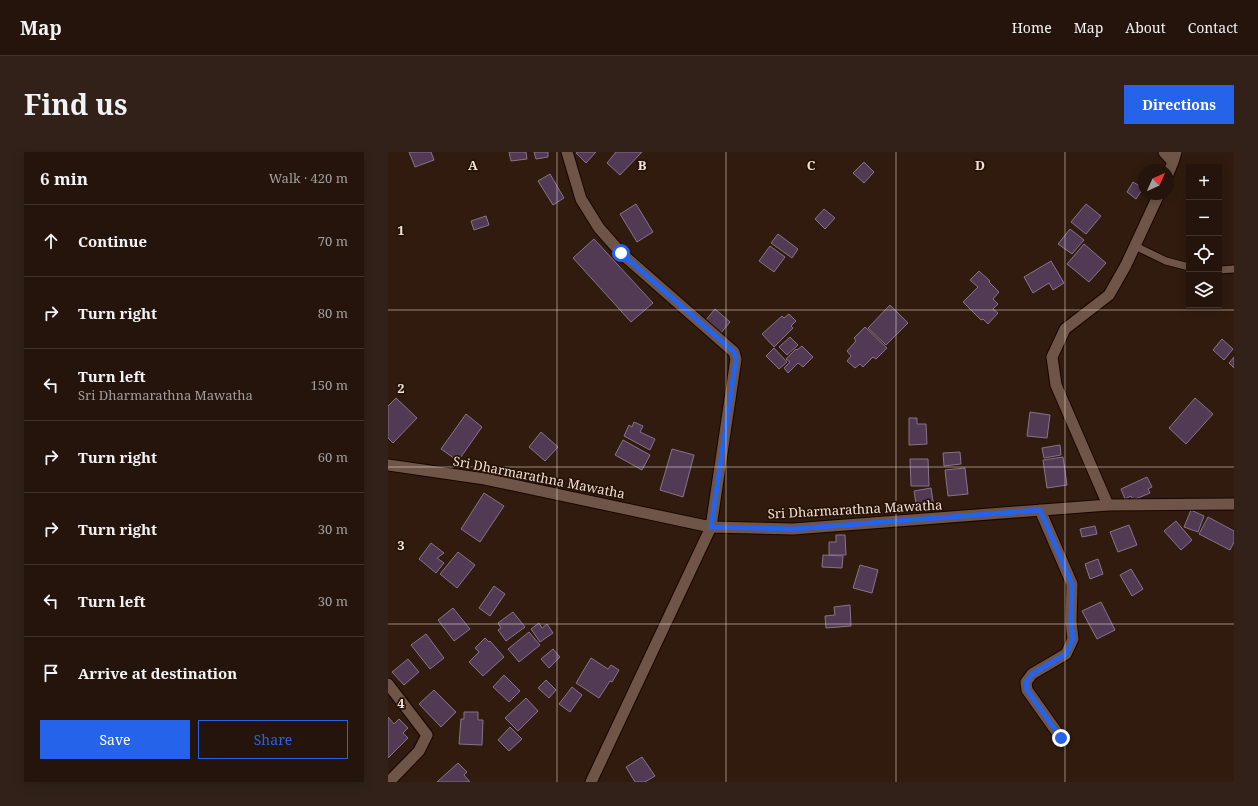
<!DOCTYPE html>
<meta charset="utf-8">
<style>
body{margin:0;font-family:"Noto Serif",serif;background:#312119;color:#f1f3f6}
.controls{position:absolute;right:12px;top:12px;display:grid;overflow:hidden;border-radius:0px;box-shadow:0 2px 10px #0003}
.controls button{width:36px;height:36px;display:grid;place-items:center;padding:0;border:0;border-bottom:1px solid #42332c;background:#25140b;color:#f1f3f6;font:20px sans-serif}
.compass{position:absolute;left:750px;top:12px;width:36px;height:36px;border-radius:50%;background:#25140b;box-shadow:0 2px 10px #0003;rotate:45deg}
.stop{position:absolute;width:12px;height:12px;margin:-9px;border:3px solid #2563eb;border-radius:50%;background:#fff}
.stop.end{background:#2563eb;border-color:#fff;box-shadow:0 1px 4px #0008}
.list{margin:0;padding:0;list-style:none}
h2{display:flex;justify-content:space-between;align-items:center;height:52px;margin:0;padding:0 16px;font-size:17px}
h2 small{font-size:13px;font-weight:400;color:#a39e9d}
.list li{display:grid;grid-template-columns:26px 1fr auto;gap:12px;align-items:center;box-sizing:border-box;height:72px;padding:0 16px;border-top:1px solid #42332c}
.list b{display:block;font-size:15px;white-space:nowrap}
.list p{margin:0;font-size:13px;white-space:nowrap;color:#a39e9d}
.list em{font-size:13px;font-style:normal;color:#a39e9d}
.actions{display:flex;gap:8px;padding:12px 16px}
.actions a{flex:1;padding:9px 0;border:1px solid #2563eb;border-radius:0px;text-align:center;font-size:14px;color:#2563eb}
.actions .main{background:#2563eb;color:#fff}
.icon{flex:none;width:22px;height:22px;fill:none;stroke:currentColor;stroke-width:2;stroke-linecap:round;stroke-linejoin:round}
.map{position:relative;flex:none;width:846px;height:630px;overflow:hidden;border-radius:0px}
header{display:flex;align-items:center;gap:24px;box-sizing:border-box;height:56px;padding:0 20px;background:#25140b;border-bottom:1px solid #42332c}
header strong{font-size:19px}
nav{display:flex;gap:22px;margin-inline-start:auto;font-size:14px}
.intro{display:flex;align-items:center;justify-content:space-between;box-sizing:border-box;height:96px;padding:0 24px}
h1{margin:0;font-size:28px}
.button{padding:10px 18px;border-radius:0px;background:#2563eb;color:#fff;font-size:14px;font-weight:700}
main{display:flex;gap:24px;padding:0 24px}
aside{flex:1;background:#25140b;border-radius:0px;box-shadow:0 2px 10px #0003}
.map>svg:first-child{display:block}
.building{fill:#523954;stroke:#88738a}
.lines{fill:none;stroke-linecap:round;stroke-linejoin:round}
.service-casing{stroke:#180500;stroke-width:9}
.minor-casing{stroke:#180500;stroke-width:13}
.service{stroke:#6f5547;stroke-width:7}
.minor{stroke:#6f5547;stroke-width:11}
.route{stroke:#2563eb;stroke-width:5}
.grid{fill:none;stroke:#f2e2da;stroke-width:1;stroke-opacity:0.55}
.labels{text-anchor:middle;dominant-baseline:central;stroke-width:3.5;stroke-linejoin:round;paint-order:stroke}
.street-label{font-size:13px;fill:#f2e2da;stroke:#271206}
.grid-label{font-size:13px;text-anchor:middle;font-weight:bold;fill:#f2e2da;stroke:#271206;stroke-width:3.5;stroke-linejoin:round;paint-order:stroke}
</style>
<header>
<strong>Map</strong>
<nav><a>Home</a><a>Map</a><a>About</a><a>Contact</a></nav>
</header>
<div class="intro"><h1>Find us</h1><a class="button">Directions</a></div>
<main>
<aside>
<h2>6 min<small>Walk · 420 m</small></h2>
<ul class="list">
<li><svg class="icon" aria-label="ahead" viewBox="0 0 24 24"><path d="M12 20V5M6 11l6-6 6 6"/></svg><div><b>Continue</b></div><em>70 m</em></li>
<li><svg class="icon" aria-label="right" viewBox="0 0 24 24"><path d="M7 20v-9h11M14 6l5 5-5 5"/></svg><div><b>Turn right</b></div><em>80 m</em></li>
<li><svg class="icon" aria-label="left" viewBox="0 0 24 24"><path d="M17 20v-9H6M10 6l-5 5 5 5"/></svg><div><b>Turn left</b><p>Sri Dharmarathna Mawatha</p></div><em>150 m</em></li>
<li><svg class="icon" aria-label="right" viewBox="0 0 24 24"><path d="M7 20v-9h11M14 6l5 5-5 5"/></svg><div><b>Turn right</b></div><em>60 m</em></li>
<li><svg class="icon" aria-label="right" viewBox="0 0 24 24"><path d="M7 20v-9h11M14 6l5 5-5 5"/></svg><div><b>Turn right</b></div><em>30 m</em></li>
<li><svg class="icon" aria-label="left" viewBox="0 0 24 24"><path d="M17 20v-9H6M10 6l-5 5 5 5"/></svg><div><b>Turn left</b></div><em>30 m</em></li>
<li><svg class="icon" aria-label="arrive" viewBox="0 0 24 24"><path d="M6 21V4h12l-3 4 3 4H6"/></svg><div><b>Arrive at destination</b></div></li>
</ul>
<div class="actions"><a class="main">Save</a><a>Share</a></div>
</aside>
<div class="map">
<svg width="846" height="630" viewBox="0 0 846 630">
<rect width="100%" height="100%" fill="#311b0f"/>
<path class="building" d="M21 0H43L46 8 27 15Z
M121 0H138L139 7 123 9Z
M146 0H160V5L148 7Z
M190 0H208L198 11 188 1Z
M228 0H254L232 23 219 11Z
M476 10 486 20 476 31 465 21Z
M162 22 176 46 165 53 150 29Z
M745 30 755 36 748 47 739 40Z
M248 52 265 80 249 90 232 62Z
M698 52 713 64 698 82 683 70Z
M436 57 447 66 437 77 427 67Z
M98 64 101 73 86 78 83 69Z
M682 77 696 88 684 102 670 92Z
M390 82 410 97 404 106 383 91Z
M206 87 265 151 243 170 185 106Z
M696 92 718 111 701 130 679 112Z
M382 94 397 105 386 120 371 109Z
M663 109 676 131 665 138 661 131 645 141 636 125Z
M591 119 602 129 601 130 611 140 605 147 610 152 605 157 610 161 600 172 595 167 593 168 575 150 590 135 582 128Z
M502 153 520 171 498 193 480 176Z
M327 157 342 170 332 182 317 169Z
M401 162 408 169 403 174 405 176 386 195 374 182 394 164 396 166Z
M477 175 499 196 488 207 485 205 475 215 472 212 467 216 459 209 463 204 459 199 468 189 466 186Z
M402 185 410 193 399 203 391 195Z
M834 187 845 197 836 208 825 198Z
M414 194 425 205 415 215 410 211 400 221 396 216 402 210 398 207 408 197 409 198Z
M386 196 399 210 391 217 378 204Z
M846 205V216L841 211Z
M8 246 29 266 5 291 0 286V254Z
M807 246 825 262 798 292 781 276Z
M642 260 662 263 659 286 639 284Z
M78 262 94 275 70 309 53 297Z
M521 266H529V272H538L539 292 521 293Z
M246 270 255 274 252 280 267 287 262 298 236 284 241 273 244 275Z
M153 280 170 295 157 309 141 295Z
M235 288 262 303 254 318 227 303Z
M672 293 673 303 656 306 654 296Z
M284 297 306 303 295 345 272 338Z
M572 300 573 312 556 314 555 301Z
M675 305 679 333 659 336 655 308Z
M522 307H540L541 334H523Z
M577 316 580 342 560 344 557 318Z
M759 325 764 335 760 337 762 341 745 348 743 344 737 347 733 337Z
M543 336 546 356 529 358 526 339Z
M96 341 116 354 92 390 73 377Z
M803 358 816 364 810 380 796 375Z
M820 365 846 379V390L842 398 811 382Z
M788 369 804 388 793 398 776 379Z
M741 373 749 393 730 400 722 380Z
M707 374 709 382 694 385 692 377Z
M448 383H457L458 403H441V390H448Z
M43 391 56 401 49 406 56 411 48 421 31 407Z
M70 400 87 413 69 436 52 422Z
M435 403 455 404 454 416 434 415Z
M710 407 715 422 702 427 697 412Z
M472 413 490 418 484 441 465 436Z
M743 417 755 437 744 444 732 423Z
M106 434 117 442 102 464 91 456Z
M713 450 727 478 709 487 694 459Z
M462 453 463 474 438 476 437 464 447 463 446 455Z
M65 456 82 477 66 489 50 468Z
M125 460 137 475 118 489 110 478 113 476 110 471Z
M151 471 154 476 159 472 165 481 152 490 143 477Z
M141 480 152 493 131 510 120 497Z
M38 482 56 506 42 517 23 493Z
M97 486 101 490 102 489 116 505 95 524 81 510 91 500 87 496Z
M165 497 172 505 161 516 153 507Z
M203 506 220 517 223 513 231 518 224 530 222 529 211 546 188 531Z
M20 507 31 520 16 533 4 520Z
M116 523 132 539 121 550 105 535Z
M158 528 168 538 161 546 150 536Z
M184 535 194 543 182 560 171 552Z
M46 538 68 560 53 575 31 552Z
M138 546 150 559 130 579 117 566Z
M76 560H90V568H95L94 593 71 592 73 567H76Z
M0 565 6 572 11 567 20 576 15 581 20 586 0 606Z
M122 575 134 587 121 599 110 588Z
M254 605 267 624 257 630H247L238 615Z
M70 611 79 620 76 623 82 630H49Z"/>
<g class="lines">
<defs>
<path id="service" d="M747 94 778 109 801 115
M831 118 846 117"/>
<path id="minor" d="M179 0 193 47 211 76 233 101 346 200 348 207 323 375 203 630
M776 0 785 10
M780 22 785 10 788 0
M0 313 97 327 323 375 405 377 720 353 846 352
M720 353 668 233 664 205 677 177 721 143 738 113 771 42
M652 358 684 432 683 470 685 487 678 502 644 522 638 530 639 538 673 586
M0 532 39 583 31 599 1 630"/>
</defs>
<use href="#service" class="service-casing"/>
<use href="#minor" class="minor-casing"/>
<use href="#service" class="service"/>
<use href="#minor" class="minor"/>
</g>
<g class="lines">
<path class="route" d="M233 101 346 200 348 207 323 375 405 377 652 358 684 432 683 470 685 487 678 502 644 522 638 530 639 538 673 586"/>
</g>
<path class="grid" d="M169 0V630M338 0V630M508 0V630M677 0V630M0 158H846M0 315H846M0 472H846"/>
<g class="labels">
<g class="street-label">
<text transform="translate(151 325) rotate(11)">Sri Dharmarathna Mawatha</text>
<text transform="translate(467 357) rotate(-3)">Sri Dharmarathna Mawatha</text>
</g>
</g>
<g class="grid-label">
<text x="85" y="18">A</text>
<text x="254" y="18">B</text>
<text x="423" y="18">C</text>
<text x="592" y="18">D</text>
<text x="13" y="83">1</text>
<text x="13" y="241">2</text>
<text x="13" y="398">3</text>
<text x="13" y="556">4</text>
</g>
</svg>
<div class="controls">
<button>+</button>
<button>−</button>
<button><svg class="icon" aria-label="locate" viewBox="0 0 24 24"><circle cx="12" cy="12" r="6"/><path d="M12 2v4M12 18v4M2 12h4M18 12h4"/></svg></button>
<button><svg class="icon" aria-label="layers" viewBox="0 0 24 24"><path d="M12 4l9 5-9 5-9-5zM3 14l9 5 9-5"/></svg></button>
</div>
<svg class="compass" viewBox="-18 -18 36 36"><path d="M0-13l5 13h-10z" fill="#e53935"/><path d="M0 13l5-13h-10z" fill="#a39e9d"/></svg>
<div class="stop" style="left:233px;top:101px"></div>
<div class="stop end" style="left:673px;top:586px"></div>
</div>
</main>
